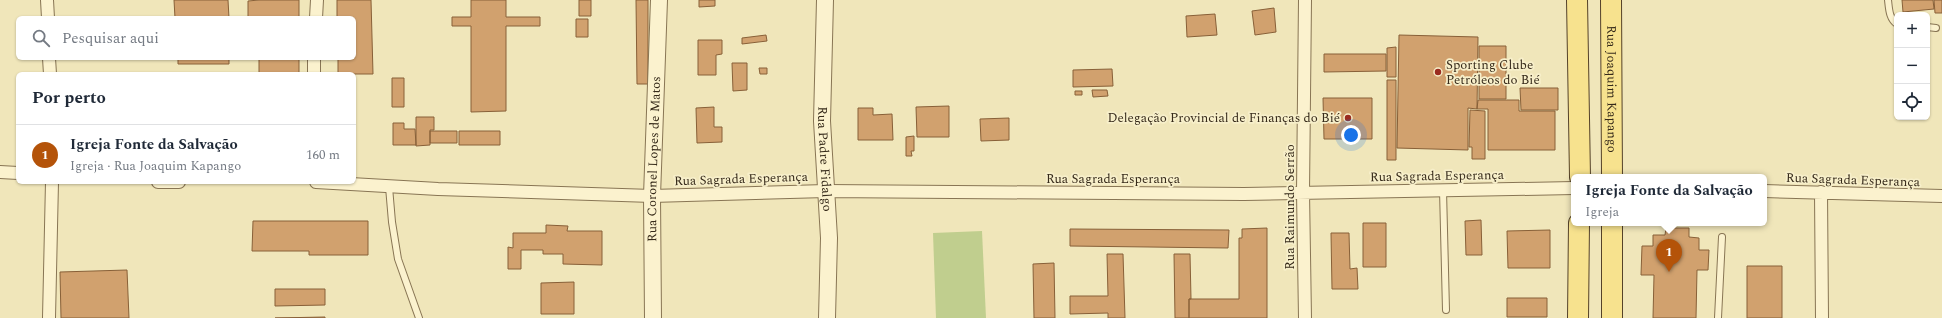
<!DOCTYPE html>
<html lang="pt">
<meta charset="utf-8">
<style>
body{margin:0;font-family:Spectral,serif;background:#f6f6f7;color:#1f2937}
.controls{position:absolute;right:12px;top:12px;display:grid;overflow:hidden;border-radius:6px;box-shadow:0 1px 3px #0004}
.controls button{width:36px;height:36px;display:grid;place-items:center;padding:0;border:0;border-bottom:1px solid #e0e1e3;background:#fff;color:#1f2937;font:20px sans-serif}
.you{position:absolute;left:1351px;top:135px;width:14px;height:14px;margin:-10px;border:3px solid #fff;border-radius:50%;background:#1a73e8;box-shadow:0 0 0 6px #1a73e833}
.badge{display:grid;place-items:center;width:26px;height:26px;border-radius:50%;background:#b45309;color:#fff;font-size:13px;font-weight:700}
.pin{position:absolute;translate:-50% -33px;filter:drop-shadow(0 1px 2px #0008)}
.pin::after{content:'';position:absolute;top:21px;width:14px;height:12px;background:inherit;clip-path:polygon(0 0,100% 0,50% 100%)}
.popup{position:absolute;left:1571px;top:174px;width:196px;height:52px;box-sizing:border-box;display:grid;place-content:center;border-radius:6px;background:#fff;filter:drop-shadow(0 1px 3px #0005);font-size:13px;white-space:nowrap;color:#747a83}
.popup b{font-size:15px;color:#1f2937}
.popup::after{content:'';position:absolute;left:50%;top:100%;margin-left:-8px;border:8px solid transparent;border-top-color:#fff}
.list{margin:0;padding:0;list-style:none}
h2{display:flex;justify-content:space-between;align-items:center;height:52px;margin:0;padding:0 16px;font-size:17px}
h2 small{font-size:13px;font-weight:400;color:#747a83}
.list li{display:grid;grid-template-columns:26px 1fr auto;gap:12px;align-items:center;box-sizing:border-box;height:60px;padding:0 16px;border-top:1px solid #e0e1e3}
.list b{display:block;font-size:15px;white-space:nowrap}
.list p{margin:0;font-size:13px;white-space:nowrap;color:#747a83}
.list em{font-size:13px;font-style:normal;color:#747a83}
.icon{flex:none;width:22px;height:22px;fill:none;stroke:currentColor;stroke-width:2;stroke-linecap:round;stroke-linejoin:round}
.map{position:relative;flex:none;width:1942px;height:318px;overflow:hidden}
.search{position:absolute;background:#fff;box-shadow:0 1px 3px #0004;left:16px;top:16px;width:340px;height:44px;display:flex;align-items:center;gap:10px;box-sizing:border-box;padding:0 14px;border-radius:6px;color:#747a83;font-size:15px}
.panel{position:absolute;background:#fff;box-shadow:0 1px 3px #0004;left:16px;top:72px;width:340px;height:112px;border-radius:6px}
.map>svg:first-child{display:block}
.green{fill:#c0ce8e}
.building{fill:#d1a16e;stroke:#886038}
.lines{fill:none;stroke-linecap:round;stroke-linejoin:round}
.service-casing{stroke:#887554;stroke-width:8}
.minor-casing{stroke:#887554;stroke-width:14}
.tertiary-casing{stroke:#887554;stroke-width:18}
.primary-casing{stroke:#554229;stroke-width:22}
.service{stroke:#fbf2ce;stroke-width:6}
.minor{stroke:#fbf2ce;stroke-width:12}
.tertiary{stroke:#fbf2ce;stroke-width:16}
.primary{stroke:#f7e28e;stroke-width:20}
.poi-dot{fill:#9a2c20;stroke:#f7efca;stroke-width:1.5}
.labels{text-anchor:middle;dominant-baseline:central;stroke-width:3.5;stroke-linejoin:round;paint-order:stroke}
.poi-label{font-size:13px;fill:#362a1a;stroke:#f7efca;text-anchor:start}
.street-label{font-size:13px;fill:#362a1a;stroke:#f7efca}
</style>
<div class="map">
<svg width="1942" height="318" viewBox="0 0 1942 318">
<rect width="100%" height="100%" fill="#f0e6ba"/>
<path class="green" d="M982 231 986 318H936L933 233Z"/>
<path class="building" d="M174 0H228L229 18H175Z
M259 0H299V18H248V1Z
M337 0H371L373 74H338V58H354V18H337Z
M471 0H506V17H540V26H506V111L471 112V26H452V17H471Z
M579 0H591V16H579Z
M636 0H648V84H637Z
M699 0H715V6L699 7Z
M1902 0H1933L1934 9 1903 12Z
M1934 0H1942V13H1935Z
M1274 8 1276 32 1255 35 1252 11Z
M1215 14 1217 35 1187 37 1186 16Z
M576 19H588V37H576Z
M766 35 767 41 742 44V38Z
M1399 35 1478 37 1477 109 1468 108V150L1397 148Z
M698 40H722V54L716 55V75H698Z
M1479 46H1506V99H1479Z
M1396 47V77H1387V48Z
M1324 54H1386V71L1324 72Z
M178 58H229V64H178Z
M259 58H299V74H259Z
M732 63H747V90L733 91Z
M759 68H767V74H760Z
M1112 69 1113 86 1073 87V70Z
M392 78H404V107H392Z
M1387 80H1396V160H1387Z
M1520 88H1558V110H1521Z
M1092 90H1107L1108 96 1093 97Z
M1075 91H1082V95H1075Z
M1323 98H1372V139H1324Z
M1478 100H1519V111H1555V150H1488V109H1477Z
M949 106V137H917L916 107Z
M714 107V127H722V142L697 143 696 108Z
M858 108H873V115L892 114 893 140H858Z
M1470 110 1485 111V159H1472V147H1469Z
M416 117H434V130H430V145L416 146Z
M1009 118V140L981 141 980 119Z
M393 123H404V129H415L416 145H393Z
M430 131H457V143H430Z
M459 131H500V145H459Z
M914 136V151H911L912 156H906V137Z
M1481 220 1482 255H1466L1465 221Z
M253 221H368V255H309V251H252Z
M1363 223H1386V267H1363Z
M546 225 568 226 567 231H602V265L563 264V254H543V250H521V269H508V247L513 248V233H546Z
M1267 228V318H1189V299H1239V238H1242V229Z
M1666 228H1689V237L1699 238V250H1709L1708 270H1697L1696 318H1653L1654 275H1641L1642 246H1653V235H1665Z
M1070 229 1229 230 1228 248 1070 246Z
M1550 230V268H1508L1507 231Z
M1331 233H1349L1350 269 1357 268 1358 289H1332Z
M1107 254H1123L1125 318H1108V313L1070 314V296H1108Z
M1174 254H1190L1191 299H1189V318H1175Z
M1054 263 1055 318H1034L1033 264Z
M1747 266H1782V318H1747Z
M127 270 129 318H61L60 272Z
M574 282V314H541V283Z
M275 289H325V305L275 306Z
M1507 298H1547V317H1507Z
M325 317V318H275Z"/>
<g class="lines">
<defs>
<path id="service" d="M1888 0C1889 8 1889 19 1897 24
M1927 27 1936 28
M389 187 392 222 398 259 419 318
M1443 190 1446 310
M1718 318 1722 237"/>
<path id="minor" d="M47 0 48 18
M316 18 317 0
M49 58 50 74
M314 74V58
M0 172 18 173
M158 182H179
M316 182 438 189 652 196 826 191 1244 194 1574 188
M1764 191 1942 196
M1821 192 1822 318
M49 318 52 182
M1305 318 1303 192 1305 0"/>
<g id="tertiary">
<path id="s1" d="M825 0 822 121 829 238 827 318"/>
<path id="s2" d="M653 318 652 196 659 0"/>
</g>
<g id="primary">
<path d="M1577 0 1580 177"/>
<path id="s3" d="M1611 0 1612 177"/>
<path d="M1612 223V318"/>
<path d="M1578 318 1579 223"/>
</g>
</defs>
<use href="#service" class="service-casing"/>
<use href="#minor" class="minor-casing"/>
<use href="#tertiary" class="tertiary-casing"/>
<use href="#primary" class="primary-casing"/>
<use href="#service" class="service"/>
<use href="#minor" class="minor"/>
<use href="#tertiary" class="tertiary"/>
<use href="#primary" class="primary"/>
</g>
<g class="poi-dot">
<circle cx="1438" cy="72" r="4"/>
<circle cx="1348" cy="118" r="4"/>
</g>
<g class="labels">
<g class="poi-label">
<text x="1446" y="65">Sporting Clube<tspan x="1446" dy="15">Petróleos do Bié</tspan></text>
<text x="1340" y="118" text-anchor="end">Delegação Provincial de Finanças do Bié</text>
</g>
<g class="street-label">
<text stroke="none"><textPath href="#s3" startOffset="89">Rua Joaquim Kapango</textPath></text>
<text stroke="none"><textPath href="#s2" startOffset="159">Rua Coronel Lopes de Matos</textPath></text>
<text stroke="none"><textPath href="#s1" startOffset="159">Rua Padre Fidalgo</textPath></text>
<text transform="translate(1437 176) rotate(-1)">Rua Sagrada Esperança</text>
<text transform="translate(741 179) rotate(-2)">Rua Sagrada Esperança</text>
<text x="1113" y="179">Rua Sagrada Esperança</text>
<text transform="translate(1853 180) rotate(2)">Rua Sagrada Esperança</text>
<text transform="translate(1290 207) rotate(-90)">Rua Raimundo Serrão</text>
</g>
</g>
</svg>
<div class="controls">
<button>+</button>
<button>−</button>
<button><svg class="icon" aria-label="locate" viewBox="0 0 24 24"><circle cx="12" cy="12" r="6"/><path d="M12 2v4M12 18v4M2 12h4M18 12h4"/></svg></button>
</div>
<div class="you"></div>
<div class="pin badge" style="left:1669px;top:272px">1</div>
<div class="popup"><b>Igreja Fonte da Salvação</b>Igreja</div>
<div class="search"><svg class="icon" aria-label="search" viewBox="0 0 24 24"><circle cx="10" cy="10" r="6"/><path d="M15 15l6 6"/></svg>Pesquisar aqui</div>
<section class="panel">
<h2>Por perto<small></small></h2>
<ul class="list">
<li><span class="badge">1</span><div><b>Igreja Fonte da Salvação</b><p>Igreja · Rua Joaquim Kapango</p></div><em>160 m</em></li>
</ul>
</section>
</div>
